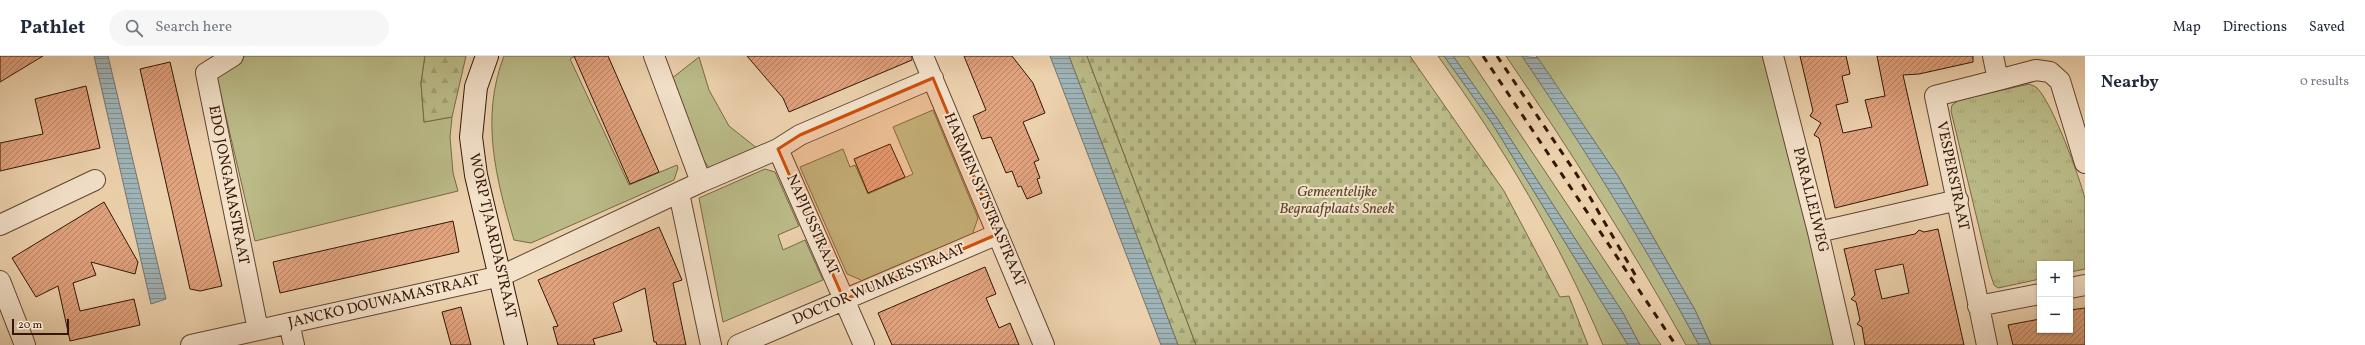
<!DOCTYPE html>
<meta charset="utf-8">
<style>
body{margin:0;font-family:Vollkorn,serif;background:#f6f6f7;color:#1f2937}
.controls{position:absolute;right:12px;bottom:12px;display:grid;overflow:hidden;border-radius:0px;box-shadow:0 1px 3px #0004}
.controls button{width:36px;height:36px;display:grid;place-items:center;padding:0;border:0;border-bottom:1px solid #e0e1e3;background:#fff;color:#1f2937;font:20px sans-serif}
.scale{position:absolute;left:12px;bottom:10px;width:57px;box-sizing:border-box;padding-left:4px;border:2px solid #341706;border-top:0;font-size:11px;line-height:14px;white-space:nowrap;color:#341706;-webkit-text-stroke:3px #f3e1ca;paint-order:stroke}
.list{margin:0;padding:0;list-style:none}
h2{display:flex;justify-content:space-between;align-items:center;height:52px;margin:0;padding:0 16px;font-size:17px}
h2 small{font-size:13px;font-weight:400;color:#747a83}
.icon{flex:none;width:22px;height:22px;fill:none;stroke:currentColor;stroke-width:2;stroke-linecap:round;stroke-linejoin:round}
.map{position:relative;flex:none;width:2085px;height:289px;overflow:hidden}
header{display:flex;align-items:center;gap:24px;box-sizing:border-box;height:56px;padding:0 20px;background:#fff;border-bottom:1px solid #e0e1e3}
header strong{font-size:19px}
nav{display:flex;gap:22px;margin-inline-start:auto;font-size:14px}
.search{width:280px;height:36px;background:#f6f6f7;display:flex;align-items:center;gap:10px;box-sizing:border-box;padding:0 14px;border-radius:22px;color:#747a83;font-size:15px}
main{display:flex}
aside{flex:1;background:#fff}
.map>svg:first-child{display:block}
.grass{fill:#babb88;stroke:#776947}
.forest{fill:url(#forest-firs);stroke:#776947}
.cemetery{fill:url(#cemetery-stones);stroke:#776947}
.park{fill:url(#park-tufts);stroke:#776947}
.water{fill:url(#water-rules);stroke:#747570}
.building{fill:url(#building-hatch);stroke:#341706;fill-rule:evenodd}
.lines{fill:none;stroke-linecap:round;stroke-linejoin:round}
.street-casing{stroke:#624630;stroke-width:22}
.secondary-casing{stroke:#341706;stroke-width:24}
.street{stroke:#f3e1ca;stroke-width:20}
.secondary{stroke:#f3e1ca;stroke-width:22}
.rail{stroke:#341706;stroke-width:3;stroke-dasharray:7 7;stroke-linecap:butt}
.marked{fill:#cd4f0b;fill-opacity:0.2;stroke:#cd4f0b;stroke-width:3;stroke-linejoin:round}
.labels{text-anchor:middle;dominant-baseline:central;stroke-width:4;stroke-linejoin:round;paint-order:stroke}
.street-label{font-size:15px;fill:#341706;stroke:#f3e1ca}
.park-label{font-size:15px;font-style:italic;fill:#5c482d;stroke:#f3e1ca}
</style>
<header>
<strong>Pathlet</strong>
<div class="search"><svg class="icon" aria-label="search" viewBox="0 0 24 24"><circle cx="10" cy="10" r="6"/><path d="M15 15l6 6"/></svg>Search here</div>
<nav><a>Map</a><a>Directions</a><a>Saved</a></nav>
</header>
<main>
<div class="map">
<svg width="2085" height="289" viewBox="0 0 2085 289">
<defs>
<pattern id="forest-firs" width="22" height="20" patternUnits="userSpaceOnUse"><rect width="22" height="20" fill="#babb88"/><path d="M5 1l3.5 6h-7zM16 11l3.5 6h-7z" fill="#a0a074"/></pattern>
<pattern id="cemetery-stones" width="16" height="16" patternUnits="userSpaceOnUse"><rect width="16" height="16" fill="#babb88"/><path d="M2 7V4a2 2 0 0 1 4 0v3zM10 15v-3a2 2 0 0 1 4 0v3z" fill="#a0a074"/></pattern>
<pattern id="park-tufts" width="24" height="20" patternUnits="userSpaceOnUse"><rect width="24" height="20" fill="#babb88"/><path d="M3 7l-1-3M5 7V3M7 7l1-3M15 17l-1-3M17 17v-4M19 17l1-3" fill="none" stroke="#a0a074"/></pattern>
<pattern id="water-rules" width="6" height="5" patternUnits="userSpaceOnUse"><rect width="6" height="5" fill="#9fb4b7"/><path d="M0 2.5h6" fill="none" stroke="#829193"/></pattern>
<pattern id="building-hatch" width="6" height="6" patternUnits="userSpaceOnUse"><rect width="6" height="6" fill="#e1a27e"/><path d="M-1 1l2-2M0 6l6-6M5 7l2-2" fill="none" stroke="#b78365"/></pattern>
</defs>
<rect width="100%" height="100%" fill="#ecd1ad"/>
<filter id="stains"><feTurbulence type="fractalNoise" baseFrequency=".005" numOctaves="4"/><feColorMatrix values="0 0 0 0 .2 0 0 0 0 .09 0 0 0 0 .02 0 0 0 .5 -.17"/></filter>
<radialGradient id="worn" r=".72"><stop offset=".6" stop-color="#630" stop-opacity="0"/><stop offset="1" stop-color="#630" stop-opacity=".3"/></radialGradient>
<path class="grass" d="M245 0H425L421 27 424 66 452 61 450 81 453 117 458 135 255 185 216 18Z
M504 0H575L570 3 629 129 677 109 678 112 674 124 531 187 514 184C496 123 480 62 504 0Z
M1438 0H1444L1492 67 1628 289H1603C1559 184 1504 92 1438 0Z
M1453 0H1468L1661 289H1640L1623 257 1497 62Z
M1506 0H1522C1586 94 1645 189 1699 289H1686C1630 189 1570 94 1506 0Z
M1536 0H1768L1840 289H1711L1695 254 1618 120Z
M699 1 709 34 729 70 758 93 711 115 703 103 671 23Z
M933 54 978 162 973 176 975 181 863 229 861 224 847 218 800 111 843 93 850 111 855 109 868 138 913 118 893 71Z
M765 113 775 116 799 170 778 179 783 194 805 184 823 224 723 266 699 142Z"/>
<path class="forest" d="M425 0H466L452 61 424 66 421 27Z
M1069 0H1087L1196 289H1178Z"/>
<path class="cemetery" d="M1087 0H1410L1504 135 1560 241 1569 240 1588 289H1196Z"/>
<path class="park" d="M2029 28C2031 29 2035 30 2037 32 2052 46 2080 122 2085 143V213L2070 216V208H2040V223L1998 232 1994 229 1990 217 1951 55 1952 49 1959 44Z"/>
<path class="water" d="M94 0H108L166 243 151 248Z
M1050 0H1069L1178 289H1161Z
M1444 0H1453L1497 62 1623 257 1640 289H1628L1492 67Z
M1522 0 1538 2 1618 120 1695 254 1711 289H1699C1645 189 1585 94 1522 0Z"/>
<path class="building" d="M0 0H43L0 26Z
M574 0H608L659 116 630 128Z
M747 0H912V4L789 56 783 42Z
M964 0H1012L1033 27 1045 57 1023 66 1039 104 1034 106 1040 122 1037 123 1042 137 1027 143 1021 130 1018 131 1012 115 1006 117 991 81 982 83 973 60 986 54Z
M1800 0H1846L1850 18 1842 20 1848 46 1836 49 1843 77 1872 71 1865 44 1885 40 1877 0H1973V6L1919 18 1903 19 1928 129 1835 152 1819 82 1814 79 1821 67 1810 60 1813 55Z
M170 6 222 230 200 235 190 233 140 13Z
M86 30 100 92 0 115V87L43 78 35 43Z
M890 88 905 121 868 137 854 103Z
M104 146 138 206 135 218 91 206 96 219 73 227 80 255 134 243 140 269 70 285 58 230 36 241 12 202Z
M453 165 459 196 280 237 273 206Z
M659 171 682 224 673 227 686 289H657L656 286H654L645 232 613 247 622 275 593 283 595 289H558L553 271 558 270 538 224Z
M1938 173 1964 289H1865L1862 271 1857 268 1860 264 1856 246 1851 243 1855 239 1844 193 1915 178 1919 174 1924 176ZM1903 208 1909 237 1882 243 1875 214Z
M985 211 996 238 986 242 999 272 1010 267 1019 289H892L878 257Z
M461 251 471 289H451L442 256Z
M2085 252V289H2013L2008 269 2040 263V274H2070V254Z"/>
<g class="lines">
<defs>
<path id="street" d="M233 0 206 17 258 274
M654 0 701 126 778 93 800 79 933 22
M923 0 1044 289
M1773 0 1818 176 1844 289
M1998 24 2036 14 2050 16 2060 25 2085 107
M778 93 864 289
M679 137 711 289
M0 169 95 124
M1818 176 1958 144
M0 225 25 289
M2070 232 2085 229
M1978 250 2040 238
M289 267 294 289
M191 289 501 220 701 126
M738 289 998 178
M1987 289 1935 40 1998 24 1993 0"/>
<path id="secondary" d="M487 0 476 31 471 81 476 119 516 289"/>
</defs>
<use href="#street" class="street-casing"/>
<use href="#secondary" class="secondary-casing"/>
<use href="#street" class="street"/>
<use href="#secondary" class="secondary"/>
<path class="rail" d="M1483 0 1675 288
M1497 0 1577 119 1637 222"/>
</g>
<path class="marked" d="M933 22 998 178 844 244 778 93 800 79Z"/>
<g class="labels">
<g class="street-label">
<text transform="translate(1952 120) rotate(78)">VESPERSTRAAT</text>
<text transform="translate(228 129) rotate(79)">EDO JONGAMASTRAAT</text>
<text transform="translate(984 144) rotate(67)">HARMEN SYTSTRASTRAAT</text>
<text transform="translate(1810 144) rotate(76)">PARALLELWEG</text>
<text transform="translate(812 169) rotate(66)">NAPJUSSTRAAT</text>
<text transform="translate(492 180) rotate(77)">WORP TJAARDASTRAAT</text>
<text transform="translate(879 229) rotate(-23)">DOCTOR WUMKESSTRAAT</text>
<text transform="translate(384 246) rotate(-13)">JANCKO DOUWAMASTRAAT</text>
</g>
<g class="park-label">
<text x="1337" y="136">Gemeentelijke<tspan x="1337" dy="17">Begraafplaats Sneek</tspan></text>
</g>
</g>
<rect width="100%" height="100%" filter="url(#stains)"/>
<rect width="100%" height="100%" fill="url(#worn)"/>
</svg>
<div class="controls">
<button>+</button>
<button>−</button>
</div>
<div class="scale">20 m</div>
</div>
<aside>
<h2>Nearby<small>0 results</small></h2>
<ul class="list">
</ul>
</aside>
</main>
